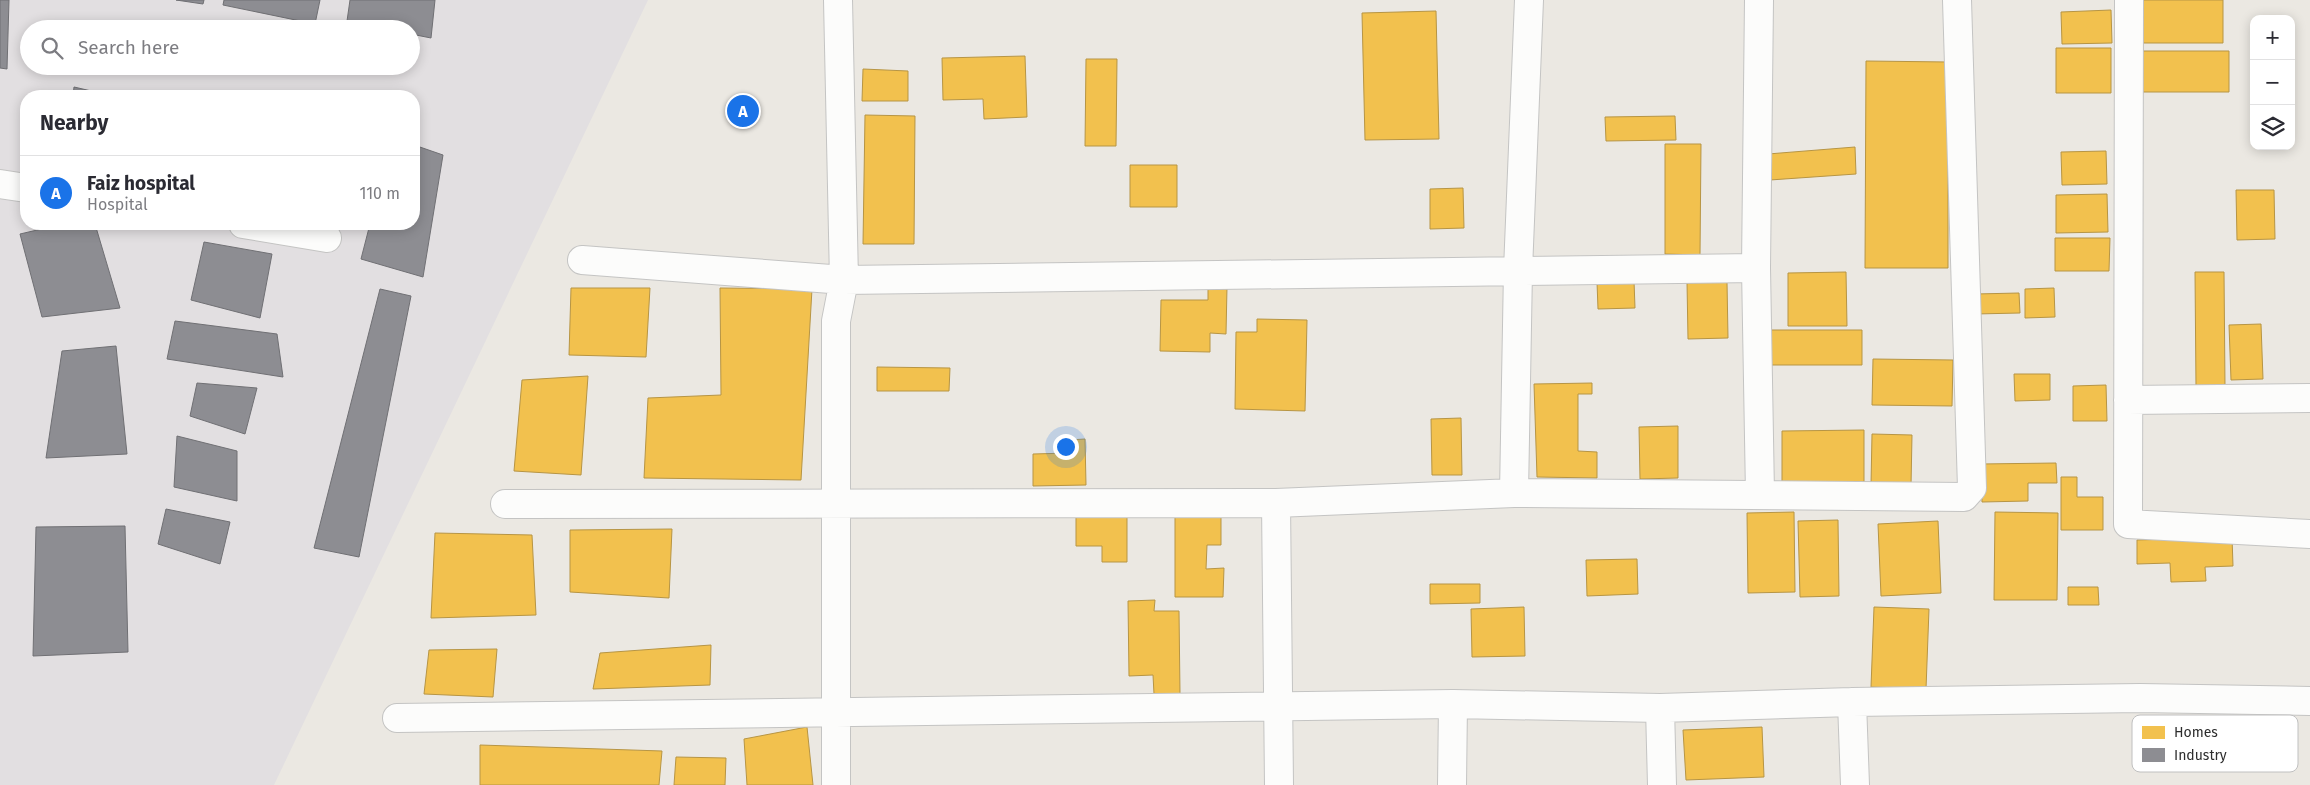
<!DOCTYPE html>
<meta charset="utf-8">
<style>
body{margin:0;font-family:"Fira Sans",sans-serif;background:#f7f7f7;color:#2b2b33}
.controls{position:absolute;right:15px;top:15px;display:grid;overflow:hidden;border-radius:10px;box-shadow:0 2px 12px #0003}
.controls button{width:45px;height:45px;display:grid;place-items:center;padding:0;border:0;border-bottom:1px solid #e1e1e2;background:#fff;color:#2b2b33;font:25px sans-serif}
.you{position:absolute;left:1065px;top:446px;width:18px;height:18px;margin:-12px;border:4px solid #fff;border-radius:50%;background:#1a73e8;box-shadow:0 0 0 8px #1a73e833}
.badge{display:grid;place-items:center;width:32px;height:32px;border-radius:50%;background:#1a73e8;color:#fff;font-size:16px;font-weight:700}
.pin{position:absolute;translate:-50% -50%;border:2px solid #fff;box-shadow:0 1px 5px #0006}
.list{margin:0;padding:0;list-style:none}
h2{display:flex;justify-content:space-between;align-items:center;height:65px;margin:0;padding:0 20px;font-size:21px}
h2 small{font-size:16px;font-weight:400;color:#7c7c81}
.list li{display:grid;grid-template-columns:32px 1fr auto;gap:15px;align-items:center;box-sizing:border-box;height:75px;padding:0 20px;border-top:1px solid #e1e1e2}
.list b{display:block;font-size:19px;white-space:nowrap}
.list p{margin:0;font-size:16px;white-space:nowrap;color:#7c7c81}
.list em{font-size:16px;font-style:normal;color:#7c7c81}
.icon{flex:none;width:28px;height:28px;fill:none;stroke:currentColor;stroke-width:2;stroke-linecap:round;stroke-linejoin:round}
.map{position:relative;flex:none;width:2310px;height:785px;overflow:hidden}
.search{position:absolute;background:#fff;box-shadow:0 2px 12px #0003;left:20px;top:20px;width:400px;height:55px;display:flex;align-items:center;gap:12px;box-sizing:border-box;padding:0 18px;border-radius:28px;color:#7c7c81;font-size:19px}
.panel{position:absolute;background:#fff;box-shadow:0 2px 12px #0003;left:20px;top:90px;width:400px;height:140px;border-radius:20px}
.map>svg:first-child{display:block}
.industrial{fill:#e2dfe1;fill-rule:evenodd}
.homes{fill:#f2c14e;stroke:#b79544}
.industry{fill:#8d8d92;stroke:#707074}
.lines{fill:none;stroke-linecap:round;stroke-linejoin:round}
.minor-casing{stroke:#c4c4c3;stroke-width:30}
.minor{stroke:#fcfcfb;stroke-width:28}
.key{fill:#fff;stroke:#c0c0c0;stroke-width:1}
.key-label{font-size:14px;fill:#2d2d2d}
</style>
<div class="map">
<svg width="2310" height="785" viewBox="0 0 2310 785">
<rect width="100%" height="100%" fill="#ebe8e2"/>
<path class="industrial" d="M0 0H648L274 785H0ZM29 29H411V66H29ZM26 96H414V224H26Z"/>
<path class="homes" d="M2134 0H2223V43H2134Z
M2111 10 2112 43 2062 44 2061 12Z
M1436 11 1439 139 1365 140 1362 13Z
M2056 48H2111V93H2056Z
M2136 51H2229V92H2136Z
M1025 56 1027 117 984 119 983 99 943 100 942 58Z
M1086 59H1117L1116 146H1085Z
M1866 61 1948 62V268H1865Z
M863 69 908 71V101H862Z
M865 115 915 116 914 244H863Z
M1675 116 1676 140 1606 141 1605 117Z
M1665 144H1701L1700 255 1665 254Z
M1855 147 1856 174 1770 180 1768 154Z
M2106 151 2107 184 2062 185 2061 152Z
M1130 165H1177V207H1130Z
M1463 188 1464 228 1430 229V189Z
M2236 190H2274L2275 239 2237 240Z
M2107 194 2108 232 2056 233V195Z
M2055 238H2110L2109 271H2055Z
M1846 272 1847 326H1788V273Z
M2195 272H2224L2225 387H2196Z
M1634 281 1635 308 1598 309 1597 282Z
M1687 282H1727L1728 338 1688 339Z
M1208 287H1227L1226 334 1210 333V352L1160 351 1161 300H1208Z
M571 288H650L646 357 569 355Z
M720 288 812 289 801 480 644 478 648 398 721 395Z
M2054 288 2055 317 2025 318V289Z
M2019 293 2020 313 1975 314V294Z
M1257 319 1307 320 1305 411 1235 409 1236 332H1257Z
M2261 324 2263 379 2231 380 2229 325Z
M1766 330H1862V365H1766Z
M1873 359 1953 360 1952 406 1872 405Z
M877 367 950 368 949 391H877Z
M2014 374H2050V400L2015 401Z
M588 376 581 475 514 471 522 380Z
M1592 383V394H1578V451L1597 452V478L1537 477 1534 384Z
M2106 385 2107 421H2073V386Z
M1461 418 1462 475H1432L1431 419Z
M1678 426V478L1640 479 1639 427Z
M1864 430V483H1782V431Z
M1872 434 1912 435 1911 486 1871 485Z
M1085 439 1086 485 1033 486V454L1069 453V440Z
M2056 463 2057 483H2028V501L1982 502 1981 464Z
M2061 477H2077V497H2103V530H2061Z
M1794 512 1795 592 1748 593 1747 513Z
M1995 512 2058 513 2057 600H1994Z
M1076 514H1127V562H1102V546H1076Z
M1175 516H1221V545H1207L1206 569 1224 568 1223 597H1175Z
M1838 520 1839 596 1800 597 1798 521Z
M1938 521 1941 593 1881 596 1878 524Z
M672 529 669 598 570 592V530Z
M435 533 532 535 536 615 431 618Z
M2232 537 2233 566 2205 567 2206 581 2171 582 2170 563 2137 564V540Z
M1637 559 1638 594 1587 596 1586 560Z
M1430 584H1480V603L1430 604Z
M2068 587H2098L2099 605H2068Z
M1155 600 1154 611H1179L1180 694H1154L1153 675 1129 676 1128 601Z
M1524 607 1525 656 1472 657 1471 609Z
M1874 607 1929 609 1926 689 1871 687Z
M711 645 710 685 593 689 600 653Z
M497 649 493 697 424 694 429 650Z
M807 727 813 785H747L744 739Z
M1762 727 1764 777 1686 780 1683 730Z
M480 745 662 751 659 785H480Z
M676 757 726 758 725 785H674Z"/>
<path class="industry" d="M0 0H9L7 69 0 68Z
M176 0H204L203 4Z
M224 0H320L315 24 223 5Z
M350 0H435L431 38 411 34V29H385L347 21Z
M74 87 113 96H73Z
M414 145 443 155 423 277 361 259 370 224H414Z
M63 224H95L120 308 42 317 20 234Z
M204 242 272 254 260 318 191 300Z
M380 289 411 296 359 557 314 548Z
M175 321 277 334 283 377 167 359Z
M116 346 127 454 46 458 62 351Z
M197 383 257 388 245 434 190 416Z
M177 436 237 451V501L174 487Z
M166 509 230 522 220 564 158 544Z
M125 526 128 652 33 656 36 527Z"/>
<g class="lines">
<defs>
<path id="minor" d="M1759 0 1756 268 1760 494
M2129 0 2128 524 2310 534
M0 184 26 188
M243 224 327 238
M582 260 844 280 838 0
M2128 400 2310 398
M1514 493 1518 270 1529 0
M1276 503 1279 785
M505 504 1276 503 1514 493 1964 497 1972 488 1957 0
M1852 702 1855 785
M1660 708 1662 785
M397 718 1453 704 1660 708 1852 702 2140 698 2310 701
M836 785V321L844 280 1756 268
M1452 785 1453 704"/>
</defs>
<use href="#minor" class="minor-casing"/>
<use href="#minor" class="minor"/>
</g>
<rect x="2132" y="715" width="166" height="57" rx="8" class="key"/>
<rect x="2142" y="726" width="23" height="13" fill="#f2c14e"/>
<rect x="2142" y="748" width="23" height="14" fill="#8d8d92"/>
<g class="key-label">
<text x="2174" y="737">Homes</text>
<text x="2174" y="760">Industry</text>
</g>
</svg>
<div class="controls">
<button>+</button>
<button>−</button>
<button><svg class="icon" aria-label="layers" viewBox="0 0 24 24"><path d="M12 4l9 5-9 5-9-5zM3 14l9 5 9-5"/></svg></button>
</div>
<div class="you"></div>
<div class="pin badge" style="left:743px;top:111px">A</div>
<div class="search"><svg class="icon" aria-label="search" viewBox="0 0 24 24"><circle cx="10" cy="10" r="6"/><path d="M15 15l6 6"/></svg>Search here</div>
<section class="panel">
<h2>Nearby<small></small></h2>
<ul class="list">
<li><span class="badge">A</span><div><b>Faiz hospital</b><p>Hospital</p></div><em>110 m</em></li>
</ul>
</section>
</div>
